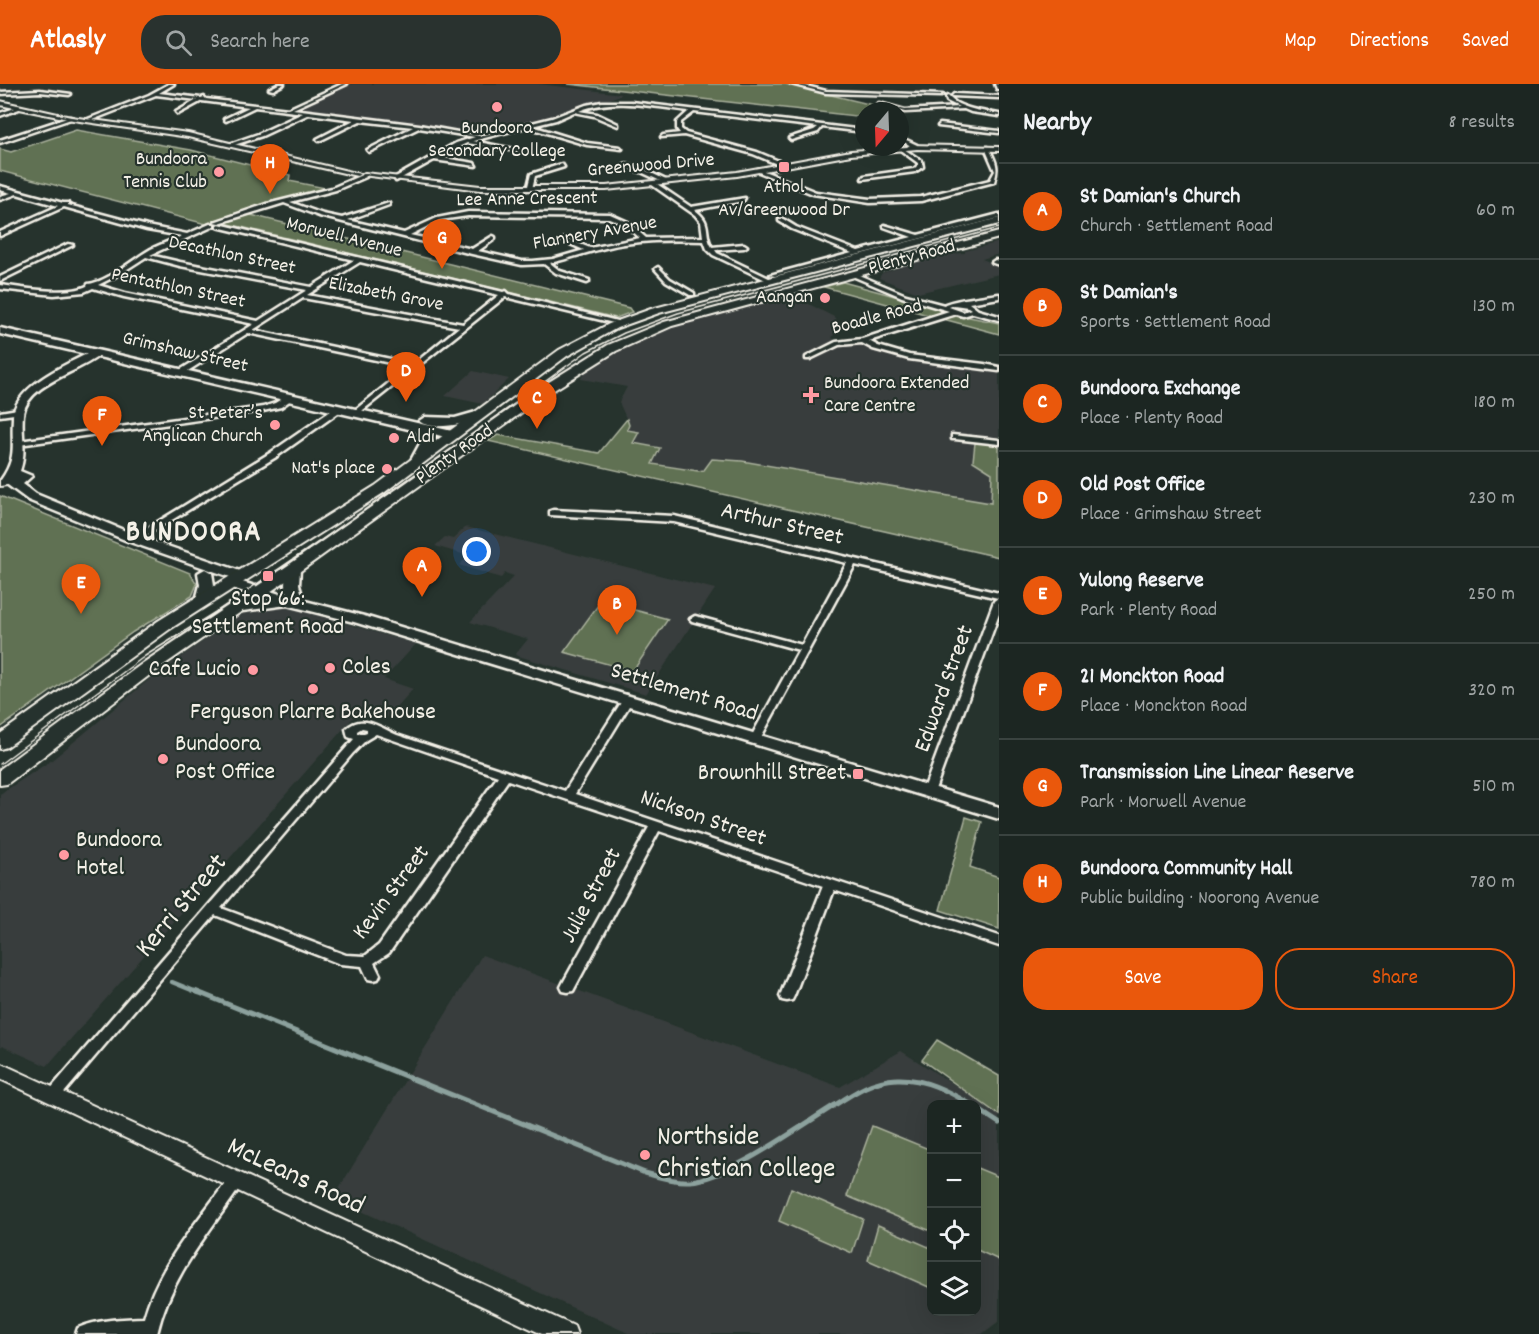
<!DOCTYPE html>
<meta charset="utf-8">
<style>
body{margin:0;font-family:Dekko,sans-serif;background:#29322f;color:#f1f3f6}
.controls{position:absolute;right:18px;bottom:18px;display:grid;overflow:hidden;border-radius:12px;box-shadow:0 6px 24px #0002}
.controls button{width:54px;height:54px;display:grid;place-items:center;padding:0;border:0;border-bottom:2px solid #3a4340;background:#1c2622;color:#f1f3f6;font:30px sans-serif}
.compass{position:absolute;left:855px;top:18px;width:54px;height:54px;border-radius:50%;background:#1c2622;box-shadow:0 6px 24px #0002;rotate:199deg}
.you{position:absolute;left:477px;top:468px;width:21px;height:21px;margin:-15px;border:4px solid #fff;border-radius:50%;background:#1a73e8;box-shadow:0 0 0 9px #1a73e833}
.badge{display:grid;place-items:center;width:39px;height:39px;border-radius:50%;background:#ea580c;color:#fff;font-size:20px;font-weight:700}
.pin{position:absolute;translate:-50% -50px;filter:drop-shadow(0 2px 3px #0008)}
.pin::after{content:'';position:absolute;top:32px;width:21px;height:18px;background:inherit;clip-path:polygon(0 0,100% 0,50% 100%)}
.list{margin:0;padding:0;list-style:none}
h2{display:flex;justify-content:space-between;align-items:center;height:78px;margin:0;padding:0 24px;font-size:26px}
h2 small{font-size:20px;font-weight:400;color:#a0a5a5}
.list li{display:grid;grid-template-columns:39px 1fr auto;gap:18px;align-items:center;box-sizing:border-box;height:96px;padding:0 24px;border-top:2px solid #3a4340}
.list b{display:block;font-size:22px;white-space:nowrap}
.list p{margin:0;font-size:20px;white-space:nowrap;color:#a0a5a5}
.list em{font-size:20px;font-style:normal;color:#a0a5a5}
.actions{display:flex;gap:12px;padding:18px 24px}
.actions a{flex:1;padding:14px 0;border:2px solid #ea580c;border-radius:24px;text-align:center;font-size:21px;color:#ea580c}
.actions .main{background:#ea580c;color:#fff}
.icon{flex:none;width:33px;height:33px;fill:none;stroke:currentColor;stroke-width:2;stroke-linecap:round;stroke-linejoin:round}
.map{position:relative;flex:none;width:999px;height:1250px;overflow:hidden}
header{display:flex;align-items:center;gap:36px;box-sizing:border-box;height:84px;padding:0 30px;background:#ea580c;color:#fff}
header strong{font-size:28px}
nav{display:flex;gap:33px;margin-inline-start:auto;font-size:21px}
.search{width:420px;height:54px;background:#29322f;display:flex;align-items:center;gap:15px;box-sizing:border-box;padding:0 21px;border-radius:24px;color:#a0a5a5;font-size:22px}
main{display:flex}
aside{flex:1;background:#1c2622}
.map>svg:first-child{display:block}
.built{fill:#383e3d;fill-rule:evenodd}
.green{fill:#617152;stroke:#aab19d;stroke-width:1.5}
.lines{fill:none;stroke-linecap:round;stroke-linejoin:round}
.stream-far1{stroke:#8ca19d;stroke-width:4.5}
.stream{stroke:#8ca19d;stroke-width:5}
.minor-casing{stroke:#f4f1e8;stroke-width:5}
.tertiary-casing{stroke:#f4f1e8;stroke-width:4}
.secondary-casing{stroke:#f4f1e8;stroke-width:5}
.primary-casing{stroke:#f4f1e8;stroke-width:5}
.trunk-casing{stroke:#f4f1e8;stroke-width:4}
.minor{fill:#26332d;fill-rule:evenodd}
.tertiary{fill:#26332d;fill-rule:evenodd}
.secondary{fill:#26332d;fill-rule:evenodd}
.primary{fill:#26332d;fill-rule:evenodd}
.trunk{fill:#26332d;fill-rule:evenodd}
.tram{stroke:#f4f1e8;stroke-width:1.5}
.poi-dot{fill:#ff9aa2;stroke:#26332d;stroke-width:2}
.labels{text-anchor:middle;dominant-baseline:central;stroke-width:4.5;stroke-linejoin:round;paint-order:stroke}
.far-poi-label{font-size:20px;fill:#f4f1e8;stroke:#26332d;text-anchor:end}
.far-street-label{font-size:20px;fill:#f4f1e8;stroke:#26332d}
.street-label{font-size:24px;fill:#f4f1e8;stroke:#26332d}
.poi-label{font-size:24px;fill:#f4f1e8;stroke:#26332d;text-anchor:start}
.near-street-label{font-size:28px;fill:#f4f1e8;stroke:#26332d}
.near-poi-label{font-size:28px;fill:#f4f1e8;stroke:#26332d;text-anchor:start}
.district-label{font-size:30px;font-weight:bold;letter-spacing:1.5px;fill:#f4f1e8;stroke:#26332d}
</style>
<header>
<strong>Atlasly</strong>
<div class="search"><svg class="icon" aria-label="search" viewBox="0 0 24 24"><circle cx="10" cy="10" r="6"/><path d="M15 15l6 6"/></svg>Search here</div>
<nav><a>Map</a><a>Directions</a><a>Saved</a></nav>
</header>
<main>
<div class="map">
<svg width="999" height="1250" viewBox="0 0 999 1250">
<rect width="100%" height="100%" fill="#26332d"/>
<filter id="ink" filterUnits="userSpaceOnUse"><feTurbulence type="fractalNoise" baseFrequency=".0167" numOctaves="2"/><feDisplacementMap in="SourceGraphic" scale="12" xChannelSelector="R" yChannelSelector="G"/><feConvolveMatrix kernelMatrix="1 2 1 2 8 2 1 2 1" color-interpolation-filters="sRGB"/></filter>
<g filter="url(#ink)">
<path class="built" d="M351 0H539L622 10 605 17 582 21 545 35 485 49 299 24Z
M999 158V170L982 175 999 182V190L918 209 879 194 882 189 919 177 947 170 965 169V167Z
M785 214H797L836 234 838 242 832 254 844 261H863L901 272 999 287V353H975L973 377 992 388 991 419 742 377 712 375 704 386 698 387 651 379 633 359 626 346 629 341 619 318 627 303 581 295 583 290 621 266 666 245Z
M473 287 509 295 483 320 445 312Z
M466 443 715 505 646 610 515 571 528 555 470 538 514 492 505 489 501 494 459 481 469 472 435 462 445 453 453 455Z
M282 521 416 560 384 595 413 605 385 636 359 627 47 982 2 962 0 964V710L52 676 151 594 253 522Z
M482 871 840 1003 901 967 999 1029V1237L982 1250H630L333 1114ZM932 1020H976V1228H932Z"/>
<path class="green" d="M568 0H785L898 27H864V33Z
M76 46 191 66 290 91 289 97 330 105 254 123 206 140 0 87V65L11 68Z
M247 130 629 224 632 228 616 234 225 139Z
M843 198 935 223 940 227 999 239V250L824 203Z
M627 335 629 341 627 346 639 348 633 359 660 364 652 380 698 387 704 386 712 375 742 377 991 419 992 389 973 377 975 359 999 360V473L488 357 498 351 599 369Z
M0 412 190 489 197 500 192 512 133 548 0 644Z
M601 517 668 535 633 587 564 568Z
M966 733 982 738 970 783 999 793V845L940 826Z
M937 956 999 992V1031L922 976Z
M872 1042 931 1066V1147L847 1112Z
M977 1084 999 1093V1176L977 1166Z
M791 1104 863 1135 852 1169 779 1137Z
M878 1141 931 1164V1204L868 1176Z"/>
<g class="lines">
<path class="stream-far1" d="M172 898 199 909"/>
<path class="stream" d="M195 907 645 1089C660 1093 675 1098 690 1097 730 1094 799 1043 835 1021 855 1008 873 996 897 995 924 994 948 1007 970 1020
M976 1024 999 1039"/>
<defs>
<path id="minor" d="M169 0H174L159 9 201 14 204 13 206 15 288 25 342 0H347L293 25 419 41 480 52 552 34 586 21 602 18H631L864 46V48L822 43 818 48 791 56 789 54 814 46 818 43 694 28 681 38V45L686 49 757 68 786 80 784 83 753 70 684 51 661 53 663 51 680 49 677 45V38L689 27C654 23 613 13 579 27L597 30 618 40V42L594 32 574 28 556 36 532 42 587 59 620 63 622 65 587 61 526 43 473 57 520 66 522 68 467 59 438 73 474 79 476 82 434 76 396 97 394 94 456 59 475 53 419 44 369 68 367 66 413 43 360 37 319 57 317 55 354 36 309 30 262 52 231 62 229 60 258 50 303 29 255 23 226 37 224 35 249 23 202 17 178 30 176 28 197 16 156 11 92 36 88 35 149 11Z
M279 0H284L273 6 269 5Z
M791 0H798L826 7 943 11 941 12 826 9Z
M995 0H999V5H997Z
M40 6 71 10 69 11 40 8 0 10V8Z
M954 10 999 12V14L952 12Z
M948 12C959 25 982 27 999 30V32L971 28 964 25 905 28 877 20 879 19 905 26 959 23 947 17 946 13Z
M18 23 22 24 0 32V29Z
M70 33 74 34 0 59V56Z
M940 40 999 47V49L938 42Z
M900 53 917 61V62L913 63 900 56Z
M901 63 922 77 923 83 915 88 862 95 864 92 914 85 918 81V79L899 65Z
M987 63 989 64C996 78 999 83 994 98L921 117 870 119 813 110 754 86 759 85 816 108 870 115 921 113 990 96 995 87 985 64Z
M562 80 564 83 535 92 532 105 527 106 531 90Z
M625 80 645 86 670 98 665 99 641 88 623 83Z
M364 90 366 93 336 106 290 118 323 130 342 134 389 119V121L348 136 404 149 437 134 468 128 610 130 628 138 646 154 703 153 701 138 695 131 652 101 654 98 691 123 745 114 743 117 695 126C713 139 703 148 712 163L744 160 747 162 744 164 715 166 717 169 775 197 770 198 713 171 707 165 704 157C671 156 637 156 605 164 587 168 569 175 550 179L560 187 589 196V198L587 199 556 189 544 180 522 181 472 170 319 132 284 119 219 139 214 138 267 120 332 104ZM468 132 609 134 624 140 640 154 590 164 565 154 562 156 563 157 584 166 553 175 533 177H522L478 167 495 155V153L493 152 472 165 410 151 440 136Z
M0 102 63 119H68V121L147 142 187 150 210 140H214V142L150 171 180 178 311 203 354 176 217 143V141L219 140 503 208 506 207 509 210 625 239 622 241 505 213 358 330 354 328 355 326 409 283 248 249 183 290H180V286L254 240 124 213 93 204 84 208 54 211 0 205V201C24 204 66 212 87 202L88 200C108 198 133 175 151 165 161 160 172 156 182 152L147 146 64 123 0 152V148L58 122 17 110 0 116V112L11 109 0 106ZM146 173 180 182 307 206 258 237 125 209 98 201 118 191ZM360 178 499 211 463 240 307 211ZM303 214 459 243 414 280 253 246Z
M999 130V134L775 192 770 191 852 169 792 145 779 137V135H783L796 143 858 167 912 153 884 143V141L918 151Z
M68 160 73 161 0 197V193Z
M995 176 999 177V181L993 179 992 178Z
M658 183 670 195 694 209V211H690L666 197 655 185Z
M850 189H854L906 211 944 221C950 216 987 212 999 210V214L969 219 978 226 999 232V236L973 229 963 232 956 230 869 257 878 262 909 271 984 280 999 283V287L909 275 873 265 862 259 839 261 810 275H806V273L836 258 862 255 949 227 902 213 850 191ZM954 221 968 223 971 225 963 228 949 223Z
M288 311 295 313 281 323 263 327 19 361 15 359 19 357 263 323 275 319Z
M338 322 345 324 276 373 137 457 134 458 130 455 270 369Z
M18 325 22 327 21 329 0 332V328Z
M952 351 999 356V360L955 355H952Z
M553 426 674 432 999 509V530L933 711H925L923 708 994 517 998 514 855 481 760 655 755 658 750 655 799 566 692 537 690 535 695 532 802 561 847 479 674 438 550 431V427Z
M627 614 632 617 575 710 999 852V862L834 806 794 912 792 916 787 917 782 916 780 912 823 802 659 747 573 907 568 908 563 907 561 903 563 899 649 743 508 696 389 869 374 879 380 891 378 895 373 896 368 895 362 882 340 880 215 831 58 1016 53 1018 48 1016 46 1012 48 1008 208 822 354 655 348 653 346 645C362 629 379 643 397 651L565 707 622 617ZM362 644 367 645V648L361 650 357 649V647ZM376 650 498 692 379 861 365 872 346 871 221 824 353 669 366 656Z
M235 1091 240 1093 243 1098 240 1103C208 1150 170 1193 157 1250H76L78 1244C99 1235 122 1235 144 1234 158 1181 199 1136 230 1093Z"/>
<path id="tertiary" d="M0 17 71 33 188 49 360 90 357 92 188 53 73 36 0 21Z
M910 61 999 63V67L917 65 851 71 737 92 606 106H480L362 91 365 89 480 102H606L737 88 851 67 907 63Z
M10 395 15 398 14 400 0 402V396Z
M0 979 574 1242 577 1250H542L0 995Z"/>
<path id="secondary" d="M93 267 102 269C82 288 28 298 23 331 21 350 27 368 20 387L32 392 23 400 36 410 138 452 246 489 248 492 246 495H236L130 458 28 416 1 396C18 372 11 361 13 334 14 302 69 279 93 267Z
M205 485 212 489 214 501 210 516 203 520 196 516 200 501 198 489Z"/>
<path id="primary" d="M0 244 452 347 458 351 452 355 434 350 435 354 422 378 416 382 410 378 423 354 413 346 0 250Z
M476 328 482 332 480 335C465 339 432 348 419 337L425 333 455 334Z
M293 481 300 485 299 501 302 511 297 515 364 532 999 723V735L354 538 287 521 235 528 230 527 228 524 230 521 269 516 226 502 224 499 226 496H236L289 513 285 501 286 485Z"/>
<path id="trunk" d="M999 134V140L659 229 617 244 567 272 385 408 170 545 7 663 0 665V650L158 537 375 402 559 266 609 240 651 225Z
M999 148V154L672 242 616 267 549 309 299 488 155 587 7 700 0 701V685L143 579 287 482 541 303 608 261 664 238Z"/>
</defs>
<use href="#minor" class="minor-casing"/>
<use href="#tertiary" class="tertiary-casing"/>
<use href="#secondary" class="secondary-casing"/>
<use href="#primary" class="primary-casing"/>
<use href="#trunk" class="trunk-casing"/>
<use href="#minor" class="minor"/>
<use href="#tertiary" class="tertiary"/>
<use href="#secondary" class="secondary"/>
<use href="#primary" class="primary"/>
<use href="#trunk" class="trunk"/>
<path class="tram" d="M0 680 145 572 217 527 399 403 586 268 624 249 678 229 999 144"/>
</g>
</g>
<g class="poi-dot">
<circle cx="497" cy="23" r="6"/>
<rect x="778" y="77" width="12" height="12" rx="3"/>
<circle cx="219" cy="88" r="6"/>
<circle cx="825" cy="214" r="6"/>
<path d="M808 302h6v6h6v6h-6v6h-6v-6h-6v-6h6z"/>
<circle cx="275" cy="341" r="6"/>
<circle cx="394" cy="354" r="6"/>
<circle cx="387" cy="385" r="6"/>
<rect x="262" y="486" width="12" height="12" rx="3"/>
<circle cx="330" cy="584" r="6"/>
<circle cx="253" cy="586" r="6"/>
<circle cx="313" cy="605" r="6"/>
<circle cx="163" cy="675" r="6"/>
<rect x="852" y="684" width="12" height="12" rx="3"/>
<circle cx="64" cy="771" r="6"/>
<circle cx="645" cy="1071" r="6"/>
</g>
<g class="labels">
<g class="far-poi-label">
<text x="497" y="45" text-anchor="middle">Bundoora<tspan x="497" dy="23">Secondary College</tspan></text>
<text x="207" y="76">Bundoora<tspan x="207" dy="23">Tennis Club</tspan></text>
<text x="784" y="104" text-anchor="middle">Athol<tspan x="784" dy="23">Av/Greenwood Dr</tspan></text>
<text x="813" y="214">Aangan</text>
<text x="824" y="300" text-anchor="start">Bundoora Extended<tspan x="824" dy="23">Care Centre</tspan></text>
<text x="263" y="330">St Peter’s<tspan x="263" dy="23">Anglican Church</tspan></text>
<text x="406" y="354" text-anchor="start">Aldi</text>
<text x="375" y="385">Nat's place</text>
</g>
<g class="far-street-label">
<text transform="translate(651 82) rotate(-5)">Greenwood Drive</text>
<text transform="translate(527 116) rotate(-1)">Lee Anne Crescent</text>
<text transform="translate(595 150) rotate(-10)">Flannery Avenue</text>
<text transform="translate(344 154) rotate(14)">Morwell Avenue</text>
<text transform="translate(232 172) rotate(12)">Decathlon Street</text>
<text transform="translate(912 174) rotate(-15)">Plenty Road</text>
<text transform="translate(178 205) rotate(12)">Pentathlon Street</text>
<text transform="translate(386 211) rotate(11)">Elizabeth Grove</text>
<text transform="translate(877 234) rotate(-15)">Boadle Road</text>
<text transform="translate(185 269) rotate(13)">Grimshaw Street</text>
<text transform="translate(455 371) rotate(-35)">Plenty Road</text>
</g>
<g class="street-label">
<text transform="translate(782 441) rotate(13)">Arthur Street</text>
<text transform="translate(945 605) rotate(-70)">Edward Street</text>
<text transform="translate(684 609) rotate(17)">Settlement Road</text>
<text transform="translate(703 735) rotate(19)">Nickson Street</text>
<text transform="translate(392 809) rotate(-53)">Kevin Street</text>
<text transform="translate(592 812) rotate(-62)">Julie Street</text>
</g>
<g class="poi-label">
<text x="268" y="516" text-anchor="middle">Stop 66:<tspan x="268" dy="28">Settlement Road</tspan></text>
<text x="342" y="584">Coles</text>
<text x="241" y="586" text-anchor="end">Cafe Lucio</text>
<text x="313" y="629" text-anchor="middle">Ferguson Plarre Bakehouse</text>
<text x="175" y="661">Bundoora<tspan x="175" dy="28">Post Office</tspan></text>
<text x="846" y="690" text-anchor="end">Brownhill Street</text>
<text x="76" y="757">Bundoora<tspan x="76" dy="28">Hotel</tspan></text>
</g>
<g class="near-street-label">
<text transform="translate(183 823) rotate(-50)">Kerri Street</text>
<text transform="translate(295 1094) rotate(25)">McLeans Road</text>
</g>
<g class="near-poi-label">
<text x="657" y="1055">Northside<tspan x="657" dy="32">Christian College</tspan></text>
</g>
<g class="district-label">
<text x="194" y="450">BUNDOORA</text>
</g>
</g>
</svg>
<div class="controls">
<button>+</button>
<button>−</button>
<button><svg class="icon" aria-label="locate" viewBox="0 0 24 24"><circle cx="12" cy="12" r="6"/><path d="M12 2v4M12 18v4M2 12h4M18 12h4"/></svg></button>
<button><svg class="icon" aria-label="layers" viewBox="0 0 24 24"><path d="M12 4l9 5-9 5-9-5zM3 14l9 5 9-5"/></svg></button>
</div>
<svg class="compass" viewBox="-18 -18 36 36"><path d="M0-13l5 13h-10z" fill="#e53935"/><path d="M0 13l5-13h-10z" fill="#a0a5a5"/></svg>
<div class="you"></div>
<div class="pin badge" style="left:422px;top:513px">A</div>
<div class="pin badge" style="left:617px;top:551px">B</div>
<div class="pin badge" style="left:537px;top:345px">C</div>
<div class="pin badge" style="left:406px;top:318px">D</div>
<div class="pin badge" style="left:81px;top:530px">E</div>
<div class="pin badge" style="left:102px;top:362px">F</div>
<div class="pin badge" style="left:442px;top:185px">G</div>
<div class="pin badge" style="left:270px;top:110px">H</div>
</div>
<aside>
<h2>Nearby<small>8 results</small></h2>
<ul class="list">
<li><span class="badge">A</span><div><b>St Damian's Church</b><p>Church · Settlement Road</p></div><em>60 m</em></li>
<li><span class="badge">B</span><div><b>St Damian's</b><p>Sports · Settlement Road</p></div><em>130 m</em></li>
<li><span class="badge">C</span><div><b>Bundoora Exchange</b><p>Place · Plenty Road</p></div><em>180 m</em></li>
<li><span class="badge">D</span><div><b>Old Post Office</b><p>Place · Grimshaw Street</p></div><em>230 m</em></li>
<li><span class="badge">E</span><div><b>Yulong Reserve</b><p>Park · Plenty Road</p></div><em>250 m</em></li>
<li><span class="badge">F</span><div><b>21 Monckton Road</b><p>Place · Monckton Road</p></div><em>320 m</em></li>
<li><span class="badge">G</span><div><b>Transmission Line Linear Reserve</b><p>Park · Morwell Avenue</p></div><em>510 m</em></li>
<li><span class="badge">H</span><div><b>Bundoora Community Hall</b><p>Public building · Noorong Avenue</p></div><em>780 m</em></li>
</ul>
<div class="actions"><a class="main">Save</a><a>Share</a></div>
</aside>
</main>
